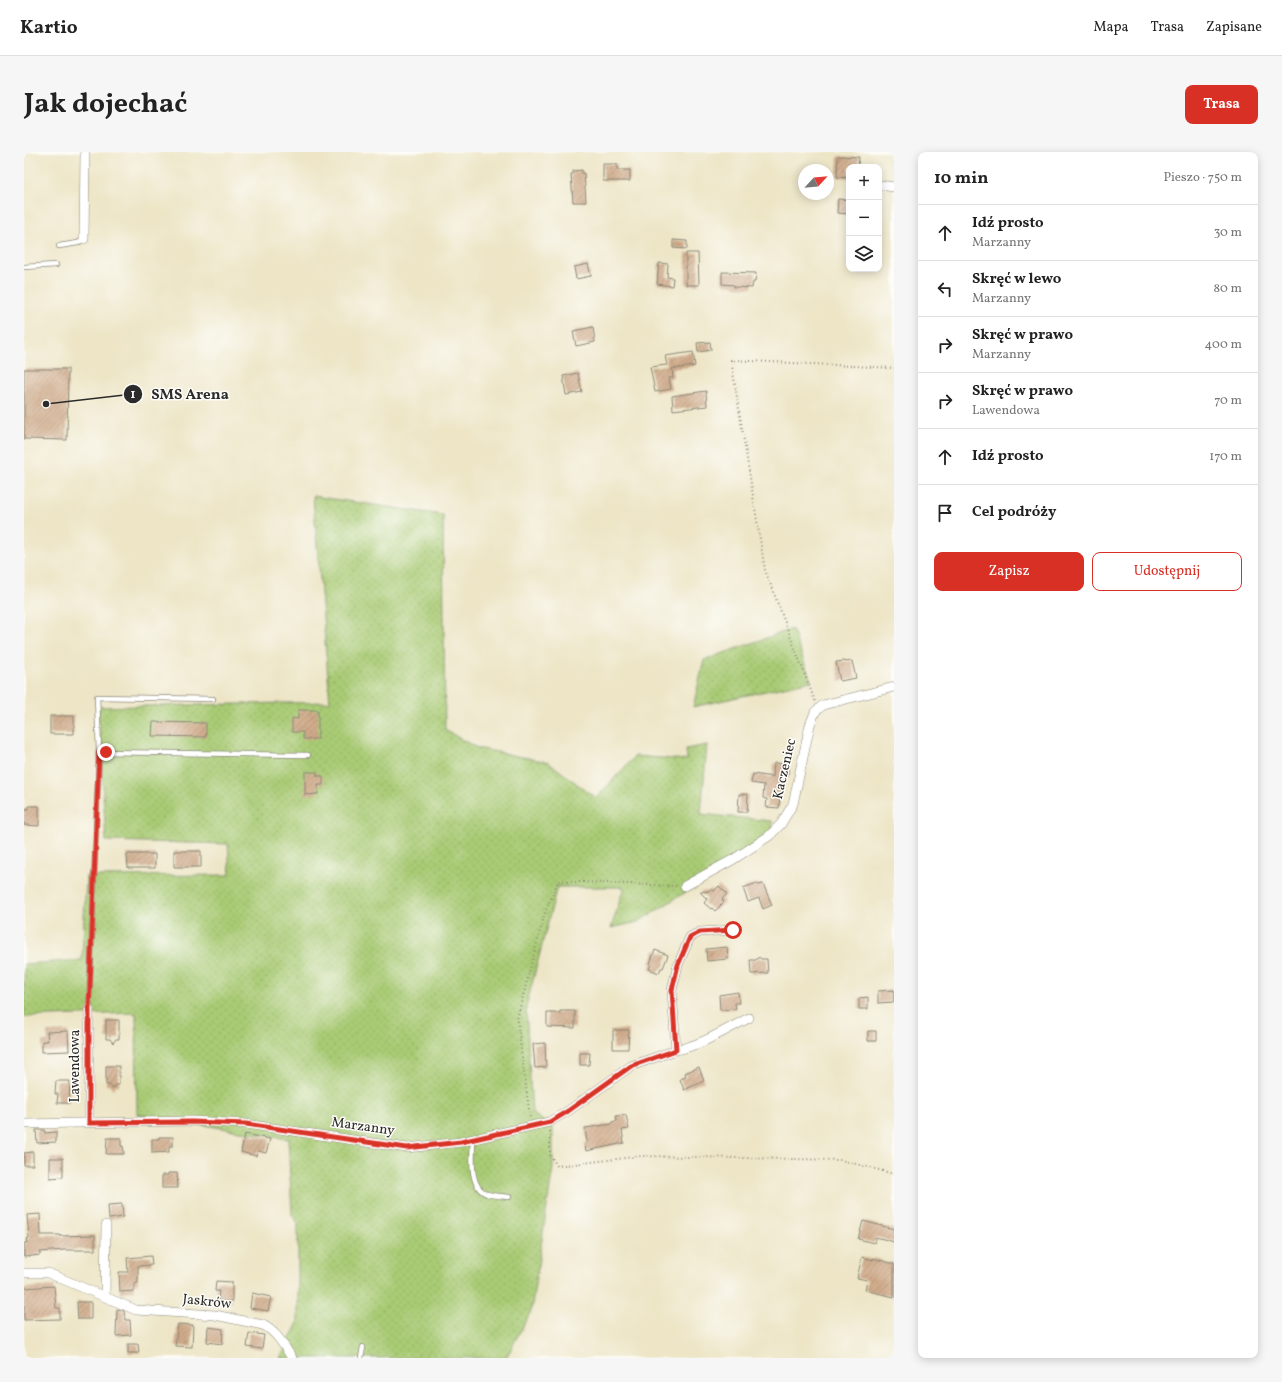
<!DOCTYPE html>
<html lang="pl">
<meta charset="utf-8">
<style>
body{margin:0;font-family:Vollkorn,serif;background:#f6f6f6;color:#222}
.controls{position:absolute;right:12px;top:12px;display:grid;overflow:hidden;border-radius:8px;box-shadow:0 2px 10px #0003}
.controls button{width:36px;height:36px;display:grid;place-items:center;padding:0;border:0;border-bottom:1px solid #e0e0e0;background:#fff;color:#222;font:20px sans-serif}
.compass{position:absolute;left:774px;top:12px;width:36px;height:36px;border-radius:50%;background:#fff;box-shadow:0 2px 10px #0003;rotate:64deg}
.stop{position:absolute;width:12px;height:12px;margin:-9px;border:3px solid #d93025;border-radius:50%;background:#fff}
.stop.end{background:#d93025;border-color:#fff;box-shadow:0 1px 4px #0008}
.list{margin:0;padding:0;list-style:none}
h2{display:flex;justify-content:space-between;align-items:center;height:52px;margin:0;padding:0 16px;font-size:17px}
h2 small{font-size:13px;font-weight:400;color:#767676}
.list li{display:grid;grid-template-columns:26px 1fr auto;gap:12px;align-items:center;box-sizing:border-box;height:56px;padding:0 16px;border-top:1px solid #e0e0e0}
.list b{display:block;font-size:15px;white-space:nowrap}
.list p{margin:0;font-size:13px;white-space:nowrap;color:#767676}
.list em{font-size:13px;font-style:normal;color:#767676}
.actions{display:flex;gap:8px;padding:12px 16px}
.actions a{flex:1;padding:9px 0;border:1px solid #d93025;border-radius:8px;text-align:center;font-size:14px;color:#d93025}
.actions .main{background:#d93025;color:#fff}
.icon{flex:none;width:22px;height:22px;fill:none;stroke:currentColor;stroke-width:2;stroke-linecap:round;stroke-linejoin:round}
.map{position:relative;flex:none;width:870px;height:1206px;overflow:hidden;border-radius:8px}
header{display:flex;align-items:center;gap:24px;box-sizing:border-box;height:56px;padding:0 20px;background:#fff;border-bottom:1px solid #e0e0e0}
header strong{font-size:19px}
nav{display:flex;gap:22px;margin-inline-start:auto;font-size:14px}
.intro{display:flex;align-items:center;justify-content:space-between;box-sizing:border-box;height:96px;padding:0 24px}
h1{margin:0;font-size:28px}
.button{padding:10px 18px;border-radius:8px;background:#d93025;color:#fff;font-size:14px;font-weight:700}
main{display:flex;gap:24px;padding:0 24px}
aside{flex:1;background:#fff;border-radius:8px;box-shadow:0 2px 10px #0003}
.map>svg:first-child{display:block}
.grass{fill:url(#grass-dots);stroke:#6a7b50}
.building{fill:url(#building-hatch)}
.lines{fill:none;stroke-linecap:round;stroke-linejoin:round}
.lane-casing{stroke:#8c8878;stroke-width:6}
.street-casing{stroke:#8c8878;stroke-width:10}
.path{stroke:#8c8878;stroke-width:2;stroke-dasharray:1 3;stroke-linecap:butt}
.lane{stroke:#fff;stroke-width:4.5}
.street{stroke:#fff;stroke-width:9}
.route{stroke:#d93025;stroke-width:5}
.labels{text-anchor:middle;dominant-baseline:central;stroke-width:3;stroke-linejoin:round;paint-order:stroke}
.street-label{font-size:14px;fill:#2b2b2b;stroke:#fdfcf7}
.leader{fill:none;stroke:#2b2b2b;stroke-width:1.5}
.callout-dot{fill:#2b2b2b;stroke:#fdfcf7;stroke-width:1.5}
.mark-label{font-size:12px;text-anchor:middle;font-weight:bold;fill:#fff}
.callout-label{font-size:15px;text-anchor:middle;font-weight:bold;fill:#2b2b2b;stroke:#fdfcf7;stroke-width:3;stroke-linejoin:round;paint-order:stroke}
</style>
<header>
<strong>Kartio</strong>
<nav><a>Mapa</a><a>Trasa</a><a>Zapisane</a></nav>
</header>
<div class="intro"><h1>Jak dojechać</h1><a class="button">Trasa</a></div>
<main>
<div class="map">
<svg width="870" height="1206" viewBox="0 0 870 1206">
<defs>
<pattern id="grass-dots" width="8" height="8" patternUnits="userSpaceOnUse"><rect width="8" height="8" fill="#a9cb74"/><path d="M2 2h.1M6 6h.1" fill="none" stroke="#92ae65" stroke-width="1.8" stroke-linecap="round"/></pattern>
<pattern id="building-hatch" width="6" height="6" patternUnits="userSpaceOnUse"><rect width="6" height="6" fill="#d0ab8a"/><path d="M-1 1l2-2M0 6l6-6M5 7l2-2" fill="none" stroke="#a98b71"/></pattern>
</defs>
<rect width="100%" height="100%" fill="#fdfcf7"/>
<filter id="ink" filterUnits="userSpaceOnUse"><feTurbulence type="fractalNoise" baseFrequency=".025" numOctaves="2"/><feDisplacementMap in="SourceGraphic" scale="8" xChannelSelector="R" yChannelSelector="G"/><feConvolveMatrix kernelMatrix="1 2 1 2 8 2 1 2 1" color-interpolation-filters="sRGB"/></filter>
<filter id="wash" filterUnits="userSpaceOnUse"><feTurbulence type="fractalNoise" baseFrequency=".012" numOctaves="4" result="noise"/><feDisplacementMap in="SourceGraphic" scale="16" xChannelSelector="R" yChannelSelector="G"/><feGaussianBlur stdDeviation="0.9" result="paint"/><feColorMatrix in="noise" values="0 0 0 0 0 0 0 0 0 0 0 0 0 0 0 0 0 1.4 0 .05"/><feComposite in="paint" operator="in"/></filter>
<g filter="url(#wash)">
<rect width="100%" height="100%" fill="#ede5c6"/>
<path class="grass" d="M289 344 419 363 421 578 453 596 524 610 572 646 611 604 663 608 662 597 683 593 677 662 748 669 750 685 614 770 587 776 600 735H533L502 855 508 961 529 976V1016L507 1159 482 1206H256L274 1171V1071L268 1063 264 987 113 962 112 861 0 865V812L58 808 62 724 206 723 204 692 82 689 74 555 306 550Z
M768 477 787 529 669 555 680 508Z"/>
<g id="blocks">
<path class="building" d="M814 4 835 5 834 15H825V26L813 25Z
M579 12H593V18H606V29H579Z
M558 18V22L560 21 562 50H549L547 22H549V19Z
M814 47 825 48V62L813 61Z
M649 88 663 89V97L649 96Z
M662 101H674L675 133H662Z
M635 111 644 112 643 125 649 126 648 134 633 132Z
M564 112 567 124 552 127 550 115Z
M698 120 732 121 731 130H729L728 136 710 135V133L698 132Z
M569 175 571 190 552 194 549 179Z
M686 190 687 198 674 200 673 191Z
M669 200 671 214 648 217 649 226H645L647 237 631 240 626 215 643 213 641 204Z
M0 217H44L43 288 0 287Z
M554 221 558 240 542 243 539 224Z
M682 239 683 254 649 258 648 244Z
M821 509V510L828 509 832 526 816 529 812 510Z
M274 558H294V587H279V580H268V566L274 567Z
M26 564H50V582H26Z
M129 570 182 571V585L128 584Z
M750 611 765 612 764 625H758L755 656 742 655 743 647 739 646 740 633 727 631 729 622 749 625Z
M281 620H293V624H299V633H294V642L281 643Z
M715 642H724L723 660H714Z
M5 654H15V674L0 673V657H5Z
M150 699H177V715H150Z
M103 702H131V716H104Z
M733 731 734 733 739 732 748 753 739 757 735 746 724 750 719 736Z
M695 734 703 742 698 747 700 750 691 759 688 756 687 757 680 751 683 747 676 740 685 739 687 737 690 739Z
M703 795 704 807 683 809 682 797Z
M631 798 644 803 639 816H637L635 821 625 817 627 812 626 811Z
M735 805 737 807H743L744 821 727 822 726 808H732Z
M870 838V850L854 851V839Z
M714 840 715 851H711L712 857 696 858 695 843Z
M844 845V857H835V846Z
M536 859H551V876L523 875V861H536Z
M82 868H95V887H92L89 891 86 887H82Z
M589 878H605L604 897H589Z
M44 879 45 899 18 900V889H24L23 880Z
M844 879H852V889H844Z
M521 891 522 915 511 916 509 892Z
M556 901H566L565 913H556Z
M82 914H95V933H92L89 937 86 933H82Z
M675 915 680 929 660 938 656 927 662 925 661 921Z
M32 929H46L45 951H33L34 942H31Z
M602 963 605 977 598 978 600 991 562 999 561 993 563 990 561 976 588 972V970L593 969 592 964Z
M12 978H20L21 981 32 980V990L13 991Z
M221 982 246 987 242 1001 234 999 232 1004 217 1000Z
M135 985H149V994H145V1000L128 1001V987H135Z
M83 986H97V994H99L100 1002H82Z
M9 1000V1013H0V1001Z
M26 1006H39V1025L26 1026Z
M144 1021H153L154 1036H138V1023H144Z
M98 1052 99 1065 85 1067 84 1053Z
M16 1062 17 1083H36V1084L71 1083V1098H40L16 1100V1103L0 1105V1091H3L2 1087 5 1086 3 1063Z
M839 1069 870 1077V1090L852 1085 850 1091 834 1087Z
M127 1104 128 1113 114 1114V1131L110 1132V1139L96 1140 95 1120H104L103 1106Z
M838 1105 849 1108V1106L870 1112V1145L841 1138 843 1128 833 1126Z
M192 1129 208 1130V1150L194 1149 195 1139H191Z
M30 1134 32 1156H36V1167L0 1168V1136Z
M228 1141 247 1145 244 1159 226 1156Z
M53 1150H67V1167H54Z
M93 1157 100 1159 101 1168H106L107 1183 92 1184Z
M154 1172 169 1173 168 1195 151 1194Z
M184 1175 199 1177 198 1192 183 1190Z
M225 1181 240 1183 238 1197 223 1195Z
M104 1192H114L115 1201H104Z"/>
</g>
</g>
<g filter="url(#ink)">
<use href="#blocks" fill-opacity="0" stroke="#8c8878" stroke-width="1"/>
<g class="lines">
<defs>
<path id="lane" d="M35 94 54 91 60 87
M0 115 32 113
M75 600 73 545 189 547
M65 857 75 600 284 603
M449 987C449 1003 444 1035 463 1042 469 1044 478 1044 485 1045
M337 1206 339 1195"/>
<path id="street" d="M855 33 870 35
M60 87 61 0
M661 734 710 707 745 684 757 672 769 652 786 573 791 560 799 553 870 535
M65 857V971
M652 898C678 893 701 878 725 866
M0 972 168 969 222 972 383 996 437 990 525 970 544 959 607 914 652 898 648 838 654 813 666 785 676 780 709 778
M0 1121H24L112 1158 191 1163 239 1173C253 1180 260 1194 268 1206
M81 1145 82 1073"/>
</defs>
<use href="#lane" class="lane-casing"/>
<use href="#street" class="street-casing"/>
<path class="path" d="M791 549 741 418 707 208 870 216
M506 965 493 867 521 760 534 729 653 734
M526 979V1003L533 1014 618 1004 817 1008 870 1022"/>
<use href="#lane" class="lane"/>
<use href="#street" class="street"/>
</g>
</g>
<g class="lines" filter="url(#ink)">
<path class="route" d="M82 600H75L65 858V971L168 970 222 972 383 996 437 990 526 970 544 959 607 914 652 898 648 838 654 813 666 785 676 780 709 778"/>
</g>
<g class="labels">
<g class="street-label">
<text transform="translate(761 617) rotate(-77)">Kaczeniec</text>
<text transform="translate(51 914) rotate(-90)">Lawendowa</text>
<text transform="translate(339 975) rotate(8)">Marzanny</text>
<text transform="translate(183 1150) rotate(6)">Jaskrów</text>
</g>
</g>
<path class="leader" d="M22 252L109 242"/>
<g class="callout-dot">
<circle cx="22" cy="252" r="4"/>
<circle cx="109" cy="242" r="10"/>
</g>
<g class="mark-label">
<text x="109" y="246">1</text>
</g>
<g class="callout-label">
<text x="166" y="247">SMS Arena</text>
</g>
</svg>
<div class="controls">
<button>+</button>
<button>−</button>
<button><svg class="icon" aria-label="layers" viewBox="0 0 24 24"><path d="M12 4l9 5-9 5-9-5zM3 14l9 5 9-5"/></svg></button>
</div>
<svg class="compass" viewBox="-18 -18 36 36"><path d="M0-13l5 13h-10z" fill="#e53935"/><path d="M0 13l5-13h-10z" fill="#767676"/></svg>
<div class="stop" style="left:709px;top:778px"></div>
<div class="stop end" style="left:82px;top:600px"></div>
</div>
<aside>
<h2>10 min<small>Pieszo · 750 m</small></h2>
<ul class="list">
<li><svg class="icon" aria-label="ahead" viewBox="0 0 24 24"><path d="M12 20V5M6 11l6-6 6 6"/></svg><div><b>Idź prosto</b><p>Marzanny</p></div><em>30 m</em></li>
<li><svg class="icon" aria-label="left" viewBox="0 0 24 24"><path d="M17 20v-9H6M10 6l-5 5 5 5"/></svg><div><b>Skręć w lewo</b><p>Marzanny</p></div><em>80 m</em></li>
<li><svg class="icon" aria-label="right" viewBox="0 0 24 24"><path d="M7 20v-9h11M14 6l5 5-5 5"/></svg><div><b>Skręć w prawo</b><p>Marzanny</p></div><em>400 m</em></li>
<li><svg class="icon" aria-label="right" viewBox="0 0 24 24"><path d="M7 20v-9h11M14 6l5 5-5 5"/></svg><div><b>Skręć w prawo</b><p>Lawendowa</p></div><em>70 m</em></li>
<li><svg class="icon" aria-label="ahead" viewBox="0 0 24 24"><path d="M12 20V5M6 11l6-6 6 6"/></svg><div><b>Idź prosto</b></div><em>170 m</em></li>
<li><svg class="icon" aria-label="arrive" viewBox="0 0 24 24"><path d="M6 21V4h12l-3 4 3 4H6"/></svg><div><b>Cel podróży</b></div></li>
</ul>
<div class="actions"><a class="main">Zapisz</a><a>Udostępnij</a></div>
</aside>
</main>
